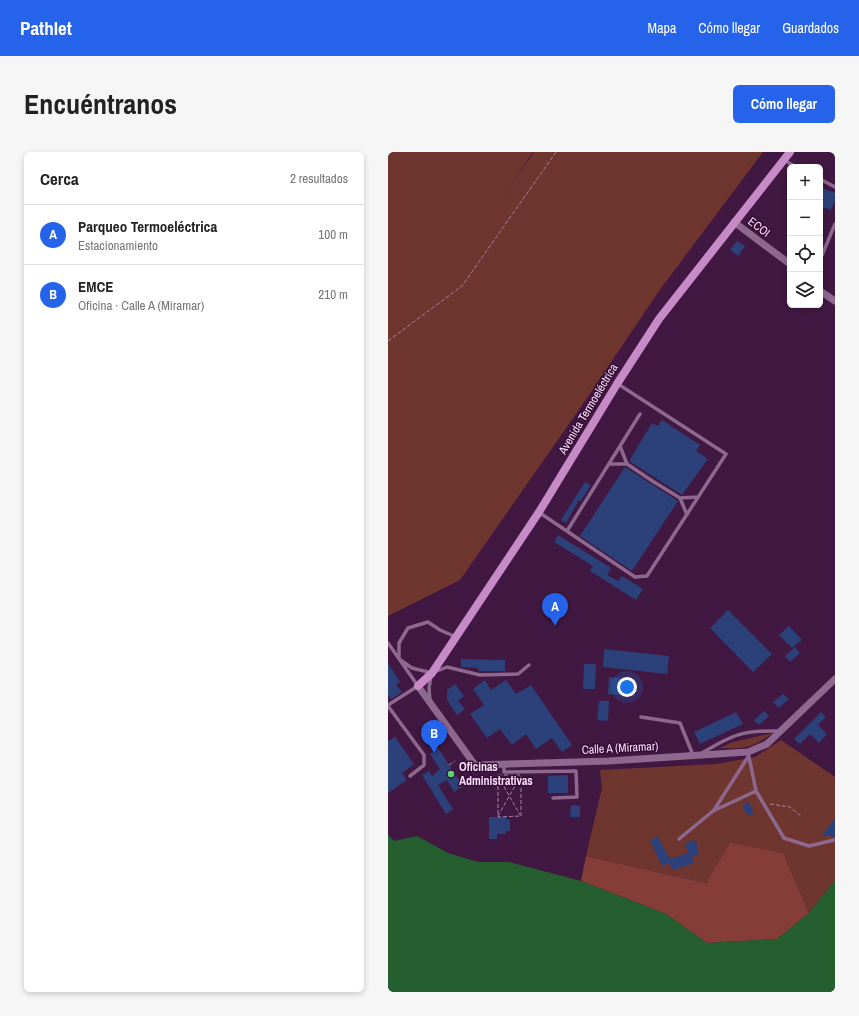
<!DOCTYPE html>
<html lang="es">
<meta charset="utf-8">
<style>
body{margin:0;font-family:"Archivo Narrow",sans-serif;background:#f6f6f6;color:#222}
.controls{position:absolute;right:12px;top:12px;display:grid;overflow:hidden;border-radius:6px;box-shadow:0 2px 6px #0003}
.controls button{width:36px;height:36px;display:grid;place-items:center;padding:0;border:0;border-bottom:1px solid #e0e0e0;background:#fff;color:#222;font:20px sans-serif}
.you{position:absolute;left:239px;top:535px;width:14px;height:14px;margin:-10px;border:3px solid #fff;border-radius:50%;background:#1a73e8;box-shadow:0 0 0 6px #1a73e833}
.badge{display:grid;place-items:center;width:26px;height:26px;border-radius:50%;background:#2563eb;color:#fff;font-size:13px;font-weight:700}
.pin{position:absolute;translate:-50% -33px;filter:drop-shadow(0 1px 2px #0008)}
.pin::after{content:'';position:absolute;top:21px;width:14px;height:12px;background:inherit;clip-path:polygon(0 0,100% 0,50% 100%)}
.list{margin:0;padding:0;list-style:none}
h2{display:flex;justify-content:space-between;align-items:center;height:52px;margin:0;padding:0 16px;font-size:17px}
h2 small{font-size:13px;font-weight:400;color:#767676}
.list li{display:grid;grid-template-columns:26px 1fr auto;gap:12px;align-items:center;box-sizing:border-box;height:60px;padding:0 16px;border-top:1px solid #e0e0e0}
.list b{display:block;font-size:15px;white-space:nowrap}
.list p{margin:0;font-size:13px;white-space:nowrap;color:#767676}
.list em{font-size:13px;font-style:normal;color:#767676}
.icon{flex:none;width:22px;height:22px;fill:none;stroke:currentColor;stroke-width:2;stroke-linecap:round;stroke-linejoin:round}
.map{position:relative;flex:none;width:447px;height:840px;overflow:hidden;border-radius:6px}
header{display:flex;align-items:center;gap:24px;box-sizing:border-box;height:56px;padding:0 20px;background:#2563eb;color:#fff}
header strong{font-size:19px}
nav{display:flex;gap:22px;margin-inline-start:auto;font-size:14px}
.intro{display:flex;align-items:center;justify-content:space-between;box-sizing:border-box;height:96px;padding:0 24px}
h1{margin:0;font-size:28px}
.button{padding:10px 18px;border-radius:6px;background:#2563eb;color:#fff;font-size:14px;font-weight:700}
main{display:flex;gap:24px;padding:0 24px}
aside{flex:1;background:#fff;border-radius:6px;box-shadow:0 2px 6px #0003}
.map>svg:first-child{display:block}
.green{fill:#6f352f}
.forest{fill:#843d37}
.water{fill:#255f2f}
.building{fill:#2c4079}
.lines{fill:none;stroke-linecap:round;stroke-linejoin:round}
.path{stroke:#a484a4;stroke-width:1;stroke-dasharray:4 2;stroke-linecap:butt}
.lane{stroke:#8e688e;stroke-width:3.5}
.street{stroke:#8e688e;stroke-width:7}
.secondary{stroke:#c68ac6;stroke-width:8}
.poi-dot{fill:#5ad56e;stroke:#350d36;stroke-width:1.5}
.labels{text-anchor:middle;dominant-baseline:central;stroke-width:3;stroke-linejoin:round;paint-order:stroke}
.street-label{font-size:12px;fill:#fae0f9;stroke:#350d36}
.poi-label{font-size:12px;font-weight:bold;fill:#fae0f9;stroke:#350d36;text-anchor:start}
</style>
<header>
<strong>Pathlet</strong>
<nav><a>Mapa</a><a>Cómo llegar</a><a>Guardados</a></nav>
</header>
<div class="intro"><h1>Encuéntranos</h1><a class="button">Cómo llegar</a></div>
<main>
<aside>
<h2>Cerca<small>2 resultados</small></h2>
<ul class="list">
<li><span class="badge">A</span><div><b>Parqueo Termoeléctrica</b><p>Estacionamiento</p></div><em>100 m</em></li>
<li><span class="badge">B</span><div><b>EMCE</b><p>Oficina · Calle A (Miramar)</p></div><em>210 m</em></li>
</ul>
</aside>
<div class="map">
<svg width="447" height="840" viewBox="0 0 447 840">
<rect width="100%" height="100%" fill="#401841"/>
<path class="green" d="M0 0H145L113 47 146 0H375L271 139 197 249 72 428 0 464Z
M385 581C363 596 357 597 331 596L345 590Z
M393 588 447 625V728L421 761 395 701 342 690 318 731 198 704 214 636 212 618 328 612 367 605Z"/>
<path class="forest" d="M342 690 395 701 421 761 389 787 319 791 278 762 193 729 198 704 318 731Z"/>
<path class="water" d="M0 683 6 689 29 684 60 701 90 710H121L193 729 278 762 319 791 389 787 421 761 447 728V840H0Z"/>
<path class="building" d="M432 35 447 41V48L443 58 432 54Z
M349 89 357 94 350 104 342 98Z
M274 268 312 293 308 299 320 307 294 343 241 309 264 271 270 274Z
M237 315 290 349 244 419 192 384Z
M197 330 203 333 193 349 191 348 178 371 173 368Z
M170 383 223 416 219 423 230 429 234 424 255 437 248 448 202 419 205 414 166 390Z
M340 458 384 502 365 520 322 476Z
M401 474 414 488 404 496 391 483Z
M407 495 412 501 402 510 397 504Z
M216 497 281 504 279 522 215 515Z
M73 507 117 508V519H91L90 516 73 515Z
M0 511 12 530 8 533 14 540 3 547 0 543Z
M196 512H208L207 537H195Z
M221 525 247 527 246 544 220 542Z
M97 528 103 538 118 528 128 542 143 533 184 593 174 600 164 586 148 597 138 582 124 593 112 577 99 586 82 562 96 553 85 537Z
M67 532 76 544 70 549 77 557 69 563 59 548V538Z
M395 542 401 547 391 556 385 550Z
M211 549H221L220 569 209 568Z
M376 559 381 564 371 573 366 568Z
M348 560 355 572 312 592 306 580Z
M433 560 438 565 430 573 439 582 431 591 422 582 412 592 406 587Z
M7 585 26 612 14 621 19 628 0 641V589Z
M50 596 75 634 66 640 59 628 50 633 65 657 58 662 34 623 41 619 44 624 52 617 42 602Z
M180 623V641H160V624Z
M361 650 366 661 360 664 354 653Z
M183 653 192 654V665H182Z
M101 665H119V668H122V679H118V682H109V687H101Z
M447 666V685L434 683Z
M269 684 282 707 300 701 297 691 308 688 311 702 304 704 306 711 285 718 281 711 274 714 262 689Z"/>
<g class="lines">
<path class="path" d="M0 189 74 134 168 0
M61 613 67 609
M110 623H133V664L110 665Z
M110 624 132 663
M382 652 402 655 414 665
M110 664 132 625"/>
<path class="lane" d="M396 8 408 15
M432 27 447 35
M432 108 447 72
M232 294 239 312 266 330 292 346 310 345
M221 312H239
M292 346 299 363
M152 361 247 425 259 424 338 302 230 232
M179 379 252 262
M68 485 52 478 40 470 20 476 11 491V507L24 516 44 521 59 515 92 523 130 522 141 513
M0 491 30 534 0 553
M42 549 41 536 43 524
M0 554 36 603V613L22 624
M253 565 292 571 305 603
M360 600 368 639 396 686 421 694 446 688
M314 601C344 583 355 578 391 579
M116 612V620L188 619 189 645 165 646
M326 658 360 605
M291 687 325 659 368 639"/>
<path class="street" d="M346 70 402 112
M432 139 447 149
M30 534 87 613 221 609 360 600 379 592 447 527"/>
<path class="secondary" d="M30 534 44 521 151 360 229 232 271 167 402 0"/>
</g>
<circle class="poi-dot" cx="63" cy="622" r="4"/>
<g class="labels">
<g class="street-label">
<text transform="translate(371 75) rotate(37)">ECOI</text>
<text transform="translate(200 257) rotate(-59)">Avenida Termoeléctrica</text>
<text transform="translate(232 596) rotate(-3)">Calle A (Miramar)</text>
</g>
<g class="poi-label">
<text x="71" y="615">Oficinas<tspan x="71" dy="14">Administrativas</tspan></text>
</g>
</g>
</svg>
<div class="controls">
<button>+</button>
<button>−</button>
<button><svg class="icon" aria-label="locate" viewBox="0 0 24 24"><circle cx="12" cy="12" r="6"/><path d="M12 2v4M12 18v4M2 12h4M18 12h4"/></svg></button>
<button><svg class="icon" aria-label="layers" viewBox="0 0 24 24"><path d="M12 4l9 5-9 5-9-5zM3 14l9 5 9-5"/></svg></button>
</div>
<div class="you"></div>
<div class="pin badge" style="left:167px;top:474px">A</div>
<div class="pin badge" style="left:46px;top:601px">B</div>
</div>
</main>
